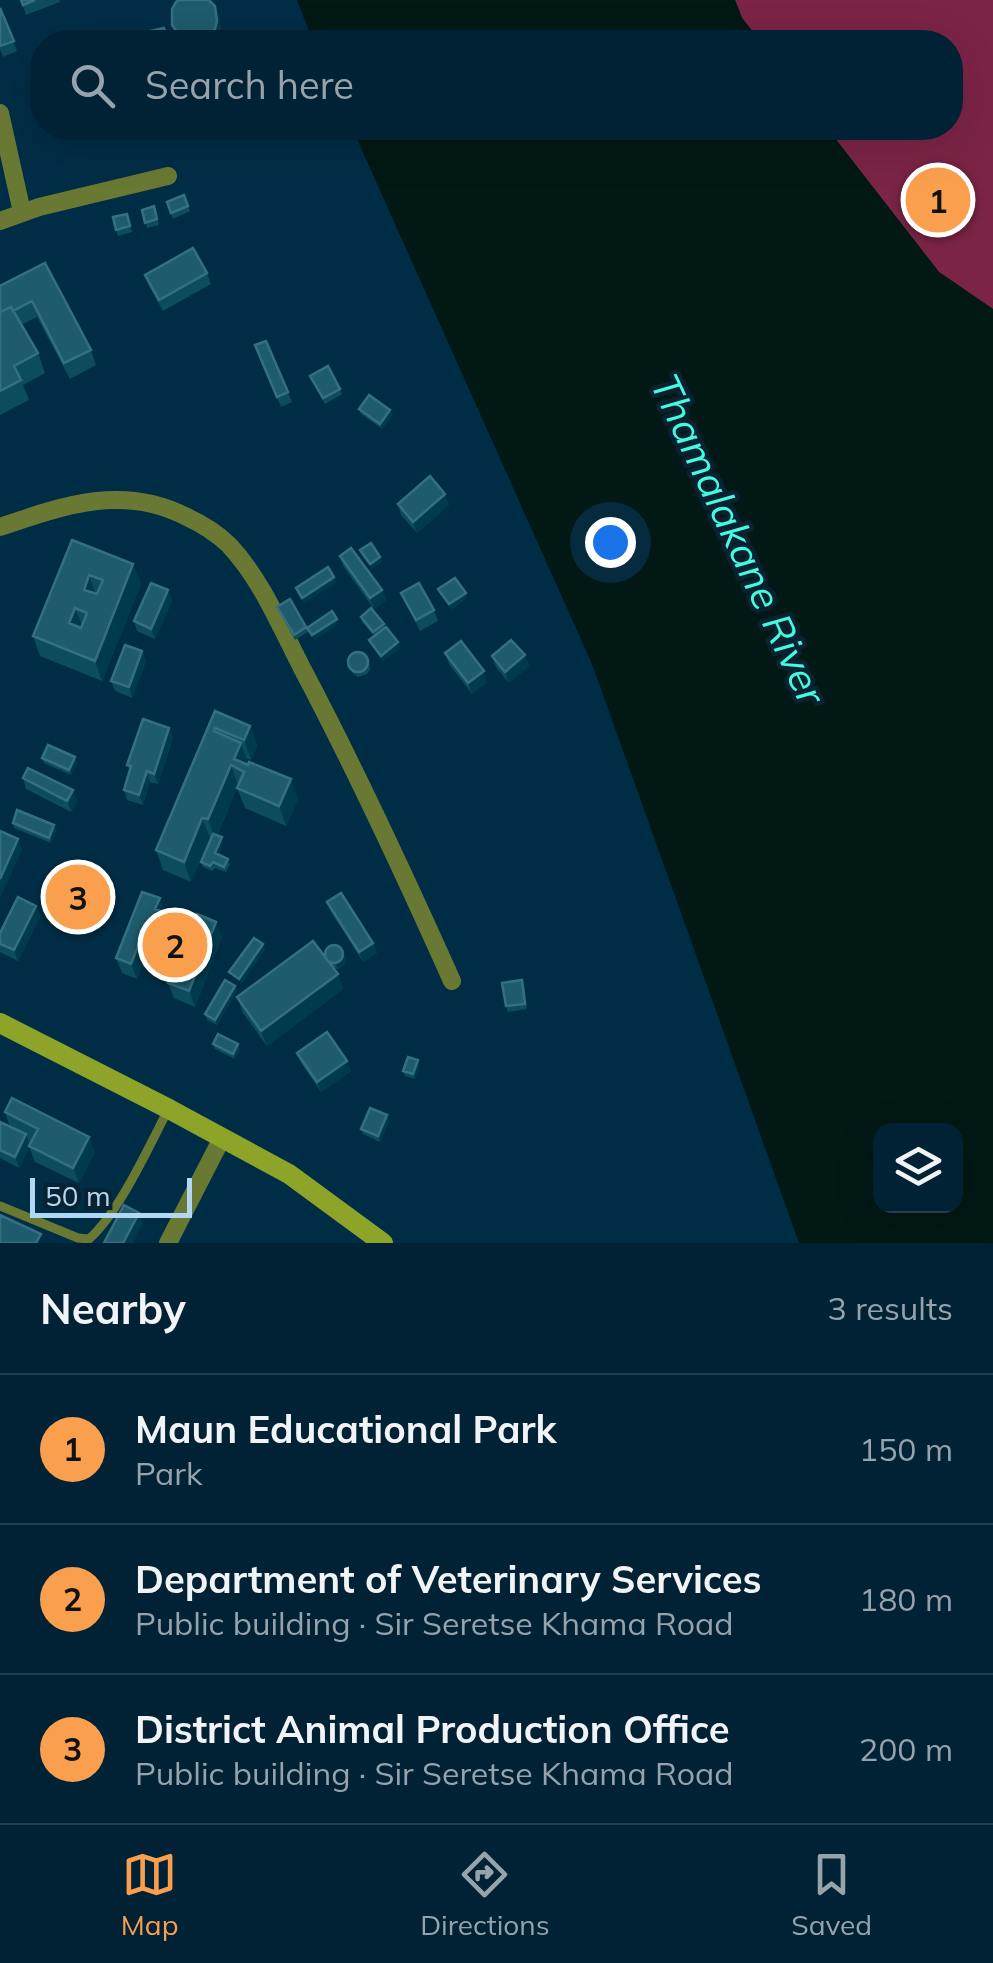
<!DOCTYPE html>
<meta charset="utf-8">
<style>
body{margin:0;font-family:Mulish,sans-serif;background:#0a2a3c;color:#f1f3f6}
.controls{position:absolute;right:30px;bottom:30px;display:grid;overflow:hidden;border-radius:20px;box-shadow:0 10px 40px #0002}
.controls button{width:90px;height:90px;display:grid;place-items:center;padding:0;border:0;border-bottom:2px solid #223f4f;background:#002234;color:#f1f3f6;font:50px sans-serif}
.scale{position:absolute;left:30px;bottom:25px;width:162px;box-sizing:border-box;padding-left:10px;border:5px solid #b2d7f2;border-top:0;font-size:28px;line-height:35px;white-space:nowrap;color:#b2d7f2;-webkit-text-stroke:8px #092232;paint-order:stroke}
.you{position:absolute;left:610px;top:542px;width:35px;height:35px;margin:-25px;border:8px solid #fff;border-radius:50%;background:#1a73e8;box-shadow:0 0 0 15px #1a73e833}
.badge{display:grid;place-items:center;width:65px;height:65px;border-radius:50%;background:#fa9f4e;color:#111;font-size:32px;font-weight:700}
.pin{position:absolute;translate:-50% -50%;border:5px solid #fff;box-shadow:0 2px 10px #0006}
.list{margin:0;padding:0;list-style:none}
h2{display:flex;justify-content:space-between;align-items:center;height:130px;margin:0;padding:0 40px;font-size:42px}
h2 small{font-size:32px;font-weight:400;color:#95a4ac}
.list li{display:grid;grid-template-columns:65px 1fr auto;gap:30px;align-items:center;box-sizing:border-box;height:150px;padding:0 40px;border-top:2px solid #223f4f}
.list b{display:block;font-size:38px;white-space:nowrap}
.list p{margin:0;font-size:32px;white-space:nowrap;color:#95a4ac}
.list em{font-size:32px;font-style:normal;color:#95a4ac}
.icon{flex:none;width:55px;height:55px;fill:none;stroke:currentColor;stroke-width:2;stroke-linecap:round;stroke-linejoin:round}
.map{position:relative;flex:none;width:993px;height:1243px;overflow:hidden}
.search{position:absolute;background:#002234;box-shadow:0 10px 40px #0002;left:30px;right:30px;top:30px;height:110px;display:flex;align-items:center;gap:25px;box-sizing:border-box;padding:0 35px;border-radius:40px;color:#95a4ac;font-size:38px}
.sheet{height:580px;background:#002234}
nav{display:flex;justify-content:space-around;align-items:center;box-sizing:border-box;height:140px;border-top:2px solid #223f4f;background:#002234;font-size:28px;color:#95a4ac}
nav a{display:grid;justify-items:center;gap:5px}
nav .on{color:#fa9f4e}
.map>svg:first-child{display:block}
.green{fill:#7b2447}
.water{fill:#021814;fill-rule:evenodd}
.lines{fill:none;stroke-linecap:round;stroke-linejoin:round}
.service{stroke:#697832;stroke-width:9}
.minor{stroke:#697832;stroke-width:18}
.secondary{stroke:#8da429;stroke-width:20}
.wall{fill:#0c4c5d}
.shaded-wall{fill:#003a4d}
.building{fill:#1e5b6d;stroke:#356f82;stroke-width:2.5;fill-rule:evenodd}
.labels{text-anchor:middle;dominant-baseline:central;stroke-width:9;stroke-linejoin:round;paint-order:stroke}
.water-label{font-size:40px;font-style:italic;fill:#45fbde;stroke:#092232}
</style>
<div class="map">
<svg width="993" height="1243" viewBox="0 0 993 1243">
<rect width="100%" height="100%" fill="#002d46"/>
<path class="green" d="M735 0H993V309L939 272 827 128H950V42H761L742 18Z"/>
<path class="water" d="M297 0H735L742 18 761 42H313Z
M352 128H827L939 272 993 309V1243H799L592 664ZM880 1130H956V1206H880Z"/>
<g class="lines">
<path class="service" d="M0 1206 78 1238 89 1239C119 1213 149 1146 168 1110"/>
<path class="minor" d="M0 113 22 212
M0 221 39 207 168 176
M0 527C62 506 122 484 185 516 200 523 218 534 229 545 262 580 281 628 303 670 357 772 405 876 452 981
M168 1243 222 1138"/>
<path class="secondary" d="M0 1023 169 1109 289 1174 383 1243"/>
</g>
<path class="wall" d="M21 0H59L60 2 26 15Z
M0 7 17 51 3 57 0 49Z
M219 16 221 32 219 39 215 42H181L176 35 172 25Z
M184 195 190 211 173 219 167 202Z
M154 206 159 225 147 228 142 210Z
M127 214 132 232 118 236 113 217Z
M45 263 91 350 96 365 70 379 37 317 21 325 38 353 45 373 23 385 29 400 0 415V286Z
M207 273 211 284 163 311 149 286 145 275Z
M259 356 288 392 292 402 281 407Z
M310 376 340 389 342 394 325 404Z
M359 409 392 415 382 429 361 414Z
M398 504 449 505 417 533 401 515Z
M72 540 133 564 141 584 102 681 40 656 33 636Z
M340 556 382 590 386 600 374 609 343 566Z
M168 590 172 601 155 639 137 631 134 621Z
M401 593 434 610 438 621 420 631Z
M277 607 306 627 308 632 295 640Z
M361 617 384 624 385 628 398 642 400 648 383 661 371 645 369 640 374 636 362 622Z
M142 651 146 661 132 698 115 691 111 681Z
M445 653 487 682 472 694 449 664Z
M525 655 529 666 509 683 496 667 492 656Z
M369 662 370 669 367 674 358 677 353 674 348 664Z
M215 711 250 726 257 746 251 760 246 758 248 763 298 799 286 826 245 808 237 788 238 785 217 836 223 843 218 855 230 864 226 872 215 868 212 871 203 867 201 862 211 838H210L191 882 163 870 156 850Z
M169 728 173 738 158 784 150 782 143 805 127 800 124 790 130 771 127 765Z
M42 758 77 763 71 775 44 763Z
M23 778 73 790 77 801 71 812 26 789Z
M13 823 54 825 56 831 51 843 14 828Z
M92 871 96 881 82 917 62 909 58 898Z
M160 898 165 912 222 937 195 1007 174 998 168 983 179 955 151 944 137 979 122 973 116 958Z
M327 902 373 943 377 953 363 962 331 912Z
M36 906 40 916 18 961 0 952V933Z
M325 957 346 958 344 965 338 969 334 968 338 974 343 989 267 1046 243 1013 237 997Z
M524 985 527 1009 508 1012 506 1006Z
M235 986 237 991 217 1025 207 1020 205 1014Z
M213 1044H238L240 1050 235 1059 215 1049Z
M297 1053 351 1071 321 1092 301 1063Z
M419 1065 415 1079 405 1076 403 1071Z
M5 1112 95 1152 79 1183 35 1162 29 1147 19 1168 0 1158V1122L10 1127Z
M387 1115 389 1121 380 1142 363 1134 361 1129Z"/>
<path class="shaded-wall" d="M215 6 219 16 221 32 219 39 215 42H205L203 39Z
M390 410 392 415 382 429 380 424Z
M445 494 449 505 417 533 413 522Z
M380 557 382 562 372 569 370 564Z
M133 564 141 584 102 681 95 661Z
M89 575 96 595 84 590Z
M334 577 336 583 304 603 302 598Z
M168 590 172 601 155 639 151 629Z
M382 590 386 600 374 609 370 598Z
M466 593 467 598 451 610 449 604Z
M75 608 83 628 69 623Z
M337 619 338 624 314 641 312 635Z
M398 642 400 648 383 661 381 656Z
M142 651 146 661 132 698 129 687Z
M525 655 529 666 509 683 505 672Z
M484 671 487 682 472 694 468 683Z
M250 726 257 746 251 760 244 740Z
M169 728 173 738 158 784 154 774Z
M241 743 248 763 244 771 234 759Z
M75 757 77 763 71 775 69 770Z
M231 765 238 785 215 839 208 819Z
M147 771 150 782 143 805 139 795Z
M291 779 298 799 286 826 279 806Z
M73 790 77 801 71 812 67 801Z
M202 818 210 838 191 882 184 862Z
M54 825 56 831 51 843 49 838Z
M222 837 223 843 217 859 215 853Z
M18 839 22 850 0 898V879Z
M92 871 96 881 82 917 78 906Z
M160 898 165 914 155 909Z
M36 906 40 916 18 961 14 950Z
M216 922 222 937 195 1007 189 991Z
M145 929 151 944 137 979 131 964Z
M373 943 377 953 363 962 359 952Z
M263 944 265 950 241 985 239 979Z
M344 952 346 958 344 965 338 969 336 964Z
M338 974 343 989 267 1046 261 1031Z
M235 986 237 991 217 1025 215 1020Z
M238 1044 240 1050 235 1059 233 1054Z
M418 1060 419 1065 415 1079 413 1074Z
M347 1061 351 1071 321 1092 317 1082Z
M387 1115 389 1121 380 1142 378 1136Z
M26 1134 30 1145 19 1168 15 1157Z
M89 1137 95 1152 79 1183 73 1168Z
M139 1213 143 1223 132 1243H123Z"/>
<path class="building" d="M21 0H35L23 5Z
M179 0H209L215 6 217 21 215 29 203 39 188 40 181 37 172 25V9L176 2Z
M0 8 14 41 0 46Z
M164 28 168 42H148L146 32Z
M184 195 188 206 171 213 167 202Z
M154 206 157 219 145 223 142 210Z
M127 214 130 226 116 230 113 217Z
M193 248 207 273 159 300 145 275Z
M45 263 91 350 64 363 32 301 13 311 11 307 0 312V286Z
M11 307 38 353 14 366 21 380 0 391V312Z
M266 341 288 392 277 397 255 345Z
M328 366 340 389 323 398 310 376Z
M369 395 390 410 380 424 359 409Z
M430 476 445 494 413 522 398 504Z
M72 540 133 564 95 661 33 636ZM89 575 103 580 97 594 84 590ZM75 608 87 613 81 628 69 623Z
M371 543 380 557 370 564 360 550Z
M351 548 382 590 370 598 340 556Z
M328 567 334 577 302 598 296 588Z
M455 578 466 593 449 604 438 589Z
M151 583 168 590 151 629 134 621Z
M419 583 434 610 416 620 401 593Z
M290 599 306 627 294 635 277 607Z
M371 608 384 624 373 632 361 617Z
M332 611 337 619 312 635 307 628Z
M386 627 398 642 381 656 369 640Z
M511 640 525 655 505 672 492 656Z
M461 641 484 671 468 683 445 653Z
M125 645 142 651 129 687 111 681Z
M348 662a10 10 0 1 1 20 0a10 10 0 1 1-20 0Z
M215 711 250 726 244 740 215 728 214 731 241 743 234 759 248 765 249 762 291 779 279 806 237 788 244 772 231 765 208 819 202 818 184 862 156 850Z
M143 719 169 728 154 774 147 771 139 795 124 790 131 766 127 765Z
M48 745 75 757 69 770 42 758Z
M28 768 73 790 67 801 23 778Z
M17 810 54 825 49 838 13 823Z
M0 831 18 839 0 879Z
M213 834 222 837 215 853 228 859 224 867 213 862 210 866 201 862Z
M72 863 92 871 78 906 58 898Z
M142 892 160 898 155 909 193 923 197 914 216 922 189 991 168 983 184 943 145 929 131 964 116 958Z
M341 893 373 943 359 952 327 902Z
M18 897 36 906 14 950 0 944V933Z
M254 938 263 944 239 979 229 972Z
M313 941 338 974 261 1031 237 997Z
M325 954a9 9 0 1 1 18 0a9 9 0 1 1-18 0Z
M225 980 235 986 215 1020 205 1014Z
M522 980 525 1004 506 1006 502 983Z
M327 1032 347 1061 317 1082 297 1053Z
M218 1034 238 1044 233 1054 213 1044Z
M408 1057 418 1060 413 1074 403 1071Z
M12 1098 89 1137 73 1168 29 1146 38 1129 5 1112Z
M370 1108 387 1115 378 1136 361 1129Z
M0 1122 26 1134 15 1157 0 1150Z
M124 1205 139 1213 123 1243H104Z
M0 1215 41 1234 36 1243H0Z"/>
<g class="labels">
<g class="water-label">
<text transform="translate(739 539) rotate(65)">Thamalakane River</text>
</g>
</g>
</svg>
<div class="controls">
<button><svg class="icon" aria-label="layers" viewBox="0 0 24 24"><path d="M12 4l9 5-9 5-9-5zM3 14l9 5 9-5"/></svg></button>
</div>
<div class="scale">50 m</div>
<div class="you"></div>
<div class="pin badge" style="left:938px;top:200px">1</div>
<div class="pin badge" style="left:175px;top:945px">2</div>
<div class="pin badge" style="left:78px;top:897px">3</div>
<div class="search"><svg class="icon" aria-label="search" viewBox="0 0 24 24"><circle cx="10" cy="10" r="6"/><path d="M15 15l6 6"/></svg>Search here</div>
</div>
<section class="sheet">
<h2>Nearby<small>3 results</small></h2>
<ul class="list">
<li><span class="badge">1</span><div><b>Maun Educational Park</b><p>Park</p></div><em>150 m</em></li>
<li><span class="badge">2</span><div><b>Department of Veterinary Services</b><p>Public building · Sir Seretse Khama Road</p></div><em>180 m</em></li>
<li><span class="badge">3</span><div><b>District Animal Production Office</b><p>Public building · Sir Seretse Khama Road</p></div><em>200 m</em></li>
</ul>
</section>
<nav>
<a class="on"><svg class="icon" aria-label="map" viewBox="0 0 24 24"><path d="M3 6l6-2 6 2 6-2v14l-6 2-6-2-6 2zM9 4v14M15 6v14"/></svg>Map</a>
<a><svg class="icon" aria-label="directions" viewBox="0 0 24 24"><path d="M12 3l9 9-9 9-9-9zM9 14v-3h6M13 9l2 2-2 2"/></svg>Directions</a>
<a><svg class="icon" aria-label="saved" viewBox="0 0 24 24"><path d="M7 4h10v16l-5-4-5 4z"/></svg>Saved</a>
</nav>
